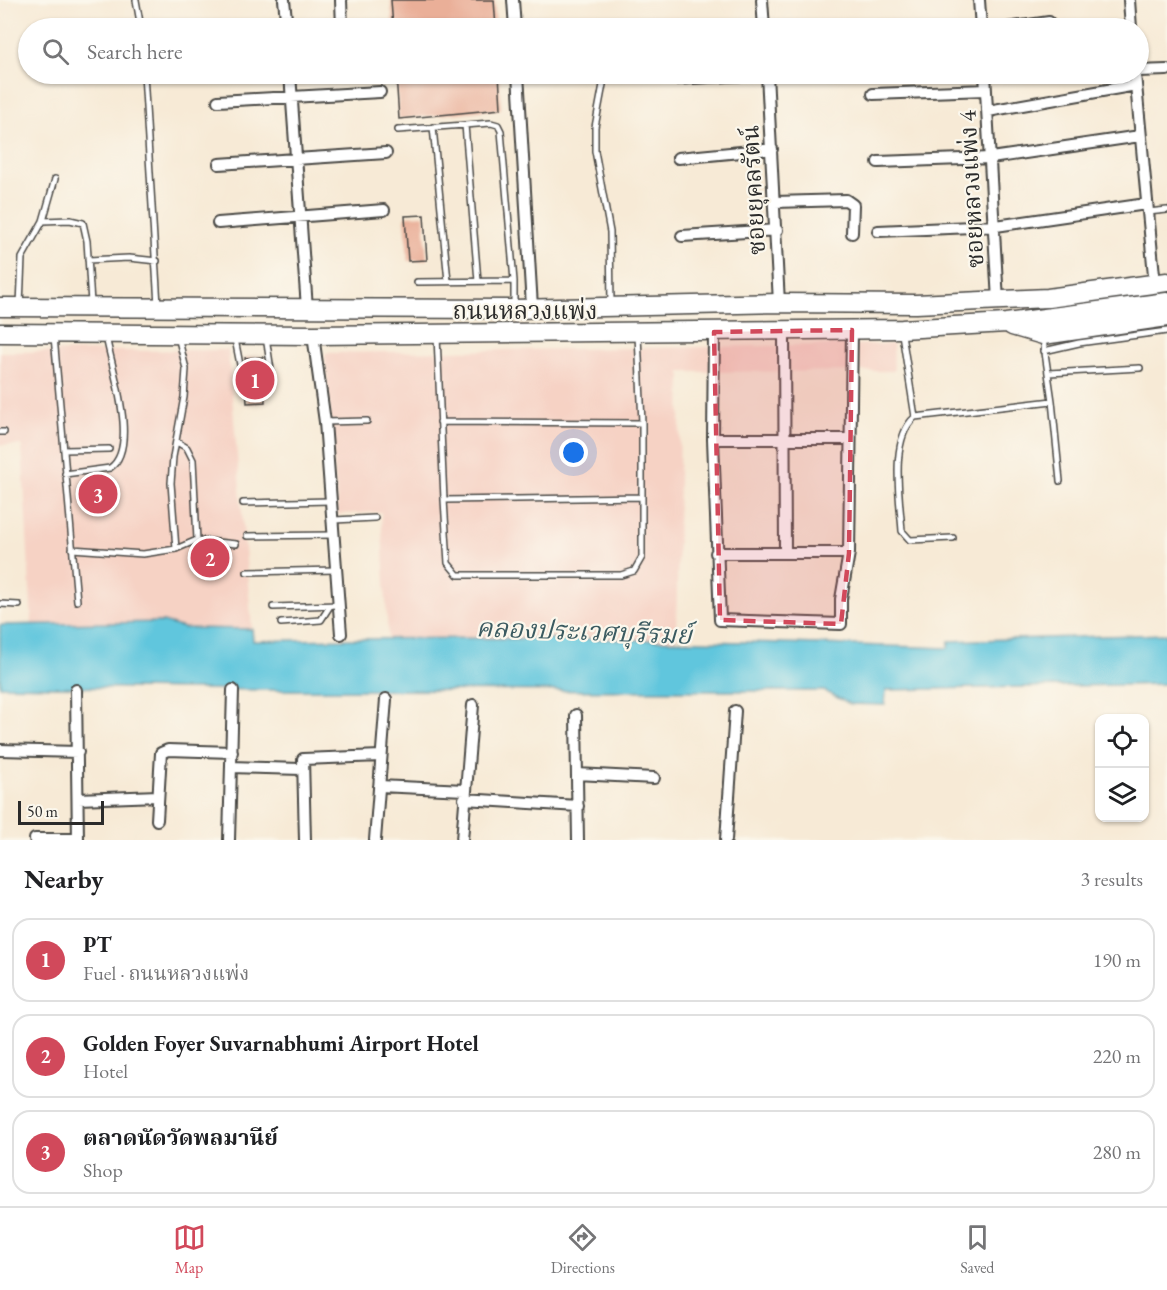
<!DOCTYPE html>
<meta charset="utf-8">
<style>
body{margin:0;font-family:"EB Garamond","Noto Serif Thai",serif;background:#f2f2f2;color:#202124}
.controls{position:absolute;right:18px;bottom:18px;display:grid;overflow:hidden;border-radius:12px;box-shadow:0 2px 4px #0004}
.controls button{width:54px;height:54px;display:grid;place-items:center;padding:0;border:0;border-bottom:2px solid #e0e0e0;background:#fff;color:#202124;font:30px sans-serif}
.scale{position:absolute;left:18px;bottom:15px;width:86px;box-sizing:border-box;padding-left:6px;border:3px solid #2b2b2b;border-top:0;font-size:16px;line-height:21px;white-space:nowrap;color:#2b2b2b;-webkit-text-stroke:4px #fbf7ec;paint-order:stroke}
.you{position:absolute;left:574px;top:453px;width:21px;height:21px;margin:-15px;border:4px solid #fff;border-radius:50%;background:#1a73e8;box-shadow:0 0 0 9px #1a73e833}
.badge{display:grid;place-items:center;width:39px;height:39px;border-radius:50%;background:#d1495b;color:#fff;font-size:20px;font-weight:700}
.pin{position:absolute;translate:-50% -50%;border:3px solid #fff;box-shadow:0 2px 6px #0006}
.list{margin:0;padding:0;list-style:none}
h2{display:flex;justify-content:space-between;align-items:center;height:78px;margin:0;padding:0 24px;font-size:26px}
h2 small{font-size:20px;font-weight:400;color:#757577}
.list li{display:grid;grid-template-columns:39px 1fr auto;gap:18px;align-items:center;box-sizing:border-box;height:84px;margin:0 12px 12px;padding:0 12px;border:2px solid #e0e0e0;border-radius:18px}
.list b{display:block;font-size:22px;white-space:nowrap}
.list p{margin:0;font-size:20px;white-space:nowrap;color:#757577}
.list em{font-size:20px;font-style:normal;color:#757577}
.icon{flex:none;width:33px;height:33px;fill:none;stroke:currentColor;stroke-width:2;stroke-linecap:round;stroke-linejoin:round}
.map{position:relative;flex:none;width:1167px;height:840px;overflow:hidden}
.search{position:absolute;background:#fff;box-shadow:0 2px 4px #0004;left:18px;right:18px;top:18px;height:66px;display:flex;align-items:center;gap:15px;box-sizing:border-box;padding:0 21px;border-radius:33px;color:#757577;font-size:22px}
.sheet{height:366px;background:#fff}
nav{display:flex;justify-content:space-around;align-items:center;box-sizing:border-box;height:84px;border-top:2px solid #e0e0e0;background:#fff;font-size:16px;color:#757577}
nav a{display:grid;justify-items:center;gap:3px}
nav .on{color:#d1495b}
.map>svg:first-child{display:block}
.built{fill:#f6d2c4}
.water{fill:#60c6dd;stroke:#467884;stroke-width:1.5}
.building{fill:#eaaf98}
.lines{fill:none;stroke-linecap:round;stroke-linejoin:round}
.lane-casing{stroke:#4a4845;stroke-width:8}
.street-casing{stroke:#4a4845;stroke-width:14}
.primary-casing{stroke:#4a4845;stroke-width:21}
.lane{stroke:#fff;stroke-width:5}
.street{stroke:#fff;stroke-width:10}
.primary{stroke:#fff;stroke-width:18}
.marked{fill:#d1495b;fill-opacity:0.2;stroke:#d1495b;stroke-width:4.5;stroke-dasharray:12 8;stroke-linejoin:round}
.labels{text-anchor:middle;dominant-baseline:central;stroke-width:4.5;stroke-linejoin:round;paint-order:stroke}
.street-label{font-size:24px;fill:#2b2b2b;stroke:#fbf7ec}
.water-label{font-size:26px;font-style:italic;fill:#3b5a60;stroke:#fbf7ec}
</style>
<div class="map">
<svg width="1167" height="840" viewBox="0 0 1167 840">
<rect width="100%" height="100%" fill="#fbf7ec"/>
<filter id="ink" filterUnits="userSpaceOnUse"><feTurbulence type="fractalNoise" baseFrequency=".0167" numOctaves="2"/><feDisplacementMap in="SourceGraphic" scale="12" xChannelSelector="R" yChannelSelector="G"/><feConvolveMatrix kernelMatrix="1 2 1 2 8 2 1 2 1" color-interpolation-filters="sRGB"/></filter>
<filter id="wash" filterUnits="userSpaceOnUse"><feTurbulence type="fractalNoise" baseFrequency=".008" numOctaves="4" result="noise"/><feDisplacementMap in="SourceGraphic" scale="24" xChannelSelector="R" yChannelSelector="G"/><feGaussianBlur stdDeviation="1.35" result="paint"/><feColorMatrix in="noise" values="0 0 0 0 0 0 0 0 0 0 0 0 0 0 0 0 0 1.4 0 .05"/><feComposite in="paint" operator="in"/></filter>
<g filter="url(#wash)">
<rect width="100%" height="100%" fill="#f7ead6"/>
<path class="built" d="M893 344 894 371 681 372 676 639 388 638 381 512 338 514 325 353Z
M228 350 252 629 184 628 163 622 32 625 22 445H0V352Z"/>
<path class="water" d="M163 622 184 628 252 629 253 641C485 635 716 640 948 648L949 641 1167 634V684L886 690 885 705 850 704 824 691 265 690 0 686V625Z"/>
<g id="blocks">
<path class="building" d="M391 0H494L496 28H393Z
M396 74H499L501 109 399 119Z
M424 215 427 260 408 261 405 216Z
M263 357V373L259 380 264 385 265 402 247 403 246 385 251 380 247 373 245 358Z"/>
</g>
</g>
<g filter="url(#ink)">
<use href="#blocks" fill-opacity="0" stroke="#4a4845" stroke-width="1.5"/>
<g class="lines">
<defs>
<path id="lane" d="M136 0 141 28
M144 74 158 305
M605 74 595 127V151L610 232 611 304
M465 125 478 281
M433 127 448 281
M398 130 491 123 498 125 501 131 514 281V307
M1148 212 1167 210
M43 221 70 220 83 223 87 241 91 303
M88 260 129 258 157 261
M417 282 514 281
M20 305 22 258 43 221 55 179
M902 334 915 417 1052 401 1043 339
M54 336 77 601
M437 336 444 500 642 497
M235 339 242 375 246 380
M1044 351 1079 343 1167 331
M1049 373 1140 368
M264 380 271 370 266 337
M1052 401 1060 481
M915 417C889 439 900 500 902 531L910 540 953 538
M325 422 367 421
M440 422 642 423
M0 432H4
M64 450 109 449
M65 474 110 468C140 448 111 366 106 336
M444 500 448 563 458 575H621L634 571 642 557V423L638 335
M243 503 330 501
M334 520 375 518
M247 536 333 535
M197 540 236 544
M72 549 143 554 176 549 171 483 173 457 184 397 186 369 178 336
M176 549 197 540 193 460 187 448 177 442
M247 572 336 570
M0 604 19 605
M273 607 338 605
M281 623 321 620 330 606"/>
<path id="street" d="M284 0 287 28
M341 0 342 28
M513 0 515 28
M762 0 764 28
M979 0 981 28
M1129 0 1131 28
M340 28 367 26
M1007 28 1049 22
M1138 71 1167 70
M290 74 307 308
M518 74 532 307
M767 74 779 303
M985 74 998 301
M1135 74 1154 275
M671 79 766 74
M873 94 986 90
M218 101 380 92
M988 111 1136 85
M678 158 772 149
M878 162 991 158 1140 136
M219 164 386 153
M775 202 846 200 853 205 852 233
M218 223 384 210
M878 231 996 226 1146 204
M682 236 777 230
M784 330 785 553
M714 332 713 439 720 620 841 624V599L849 553 852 330
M313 335 325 422 341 634
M713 439H850
M716 553H849
M76 690 78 840
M576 715 578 840
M0 750 78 752
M231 767 302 769
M577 774 654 778
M379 786 465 790
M78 799 158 796
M464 799 578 806
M157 820 161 753 168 750 232 752
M35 839H78
M229 840 233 690
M305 840 303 759 381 756
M375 840 386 699
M462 840 473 705
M726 840 735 711"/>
<path id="primary" d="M0 307 514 309 779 303 916 304 1048 298 1167 282
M1012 326 1043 335 1167 317
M0 333 313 335 902 329 1006 323 1167 302"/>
</defs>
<use href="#lane" class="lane-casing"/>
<use href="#street" class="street-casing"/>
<use href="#primary" class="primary-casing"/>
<use href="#lane" class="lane"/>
<use href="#street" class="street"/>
<use href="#primary" class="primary"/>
</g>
</g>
<path class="marked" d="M852 330 849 553 841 624 720 620 714 332Z"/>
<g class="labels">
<g class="street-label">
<text transform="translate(971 189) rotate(-93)">ซอยหลวงแพ่ง 4</text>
<text transform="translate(753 190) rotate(-93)">ซอยยุคลรัตน์</text>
<text x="525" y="310">ถนนหลวงแพ่ง</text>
</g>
<g class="water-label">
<text transform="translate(584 631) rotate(2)">คลองประเวศบุรีรมย์</text>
</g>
</g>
</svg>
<div class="controls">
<button><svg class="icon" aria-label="locate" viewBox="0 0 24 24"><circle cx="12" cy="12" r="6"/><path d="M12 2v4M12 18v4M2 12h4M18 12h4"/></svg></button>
<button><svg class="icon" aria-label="layers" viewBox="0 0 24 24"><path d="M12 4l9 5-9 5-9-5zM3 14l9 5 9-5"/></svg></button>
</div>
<div class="scale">50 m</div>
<div class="you"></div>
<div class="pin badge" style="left:255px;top:380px">1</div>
<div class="pin badge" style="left:210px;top:558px">2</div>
<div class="pin badge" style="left:98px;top:494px">3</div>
<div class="search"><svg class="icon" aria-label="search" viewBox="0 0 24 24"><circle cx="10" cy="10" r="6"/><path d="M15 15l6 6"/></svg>Search here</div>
</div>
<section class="sheet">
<h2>Nearby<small>3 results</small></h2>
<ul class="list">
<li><span class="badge">1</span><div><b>PT</b><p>Fuel · ถนนหลวงแพ่ง</p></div><em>190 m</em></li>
<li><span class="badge">2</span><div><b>Golden Foyer Suvarnabhumi Airport Hotel</b><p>Hotel</p></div><em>220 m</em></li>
<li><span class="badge">3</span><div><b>ตลาดนัดวัดพลมานีย์</b><p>Shop</p></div><em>280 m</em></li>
</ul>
</section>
<nav>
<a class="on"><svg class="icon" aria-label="map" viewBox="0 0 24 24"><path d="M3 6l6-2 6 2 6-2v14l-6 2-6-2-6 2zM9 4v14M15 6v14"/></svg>Map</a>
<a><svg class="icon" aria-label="directions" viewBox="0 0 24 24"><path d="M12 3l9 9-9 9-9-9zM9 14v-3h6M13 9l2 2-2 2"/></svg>Directions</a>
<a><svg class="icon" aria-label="saved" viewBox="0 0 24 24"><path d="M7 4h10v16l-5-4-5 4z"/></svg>Saved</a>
</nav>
